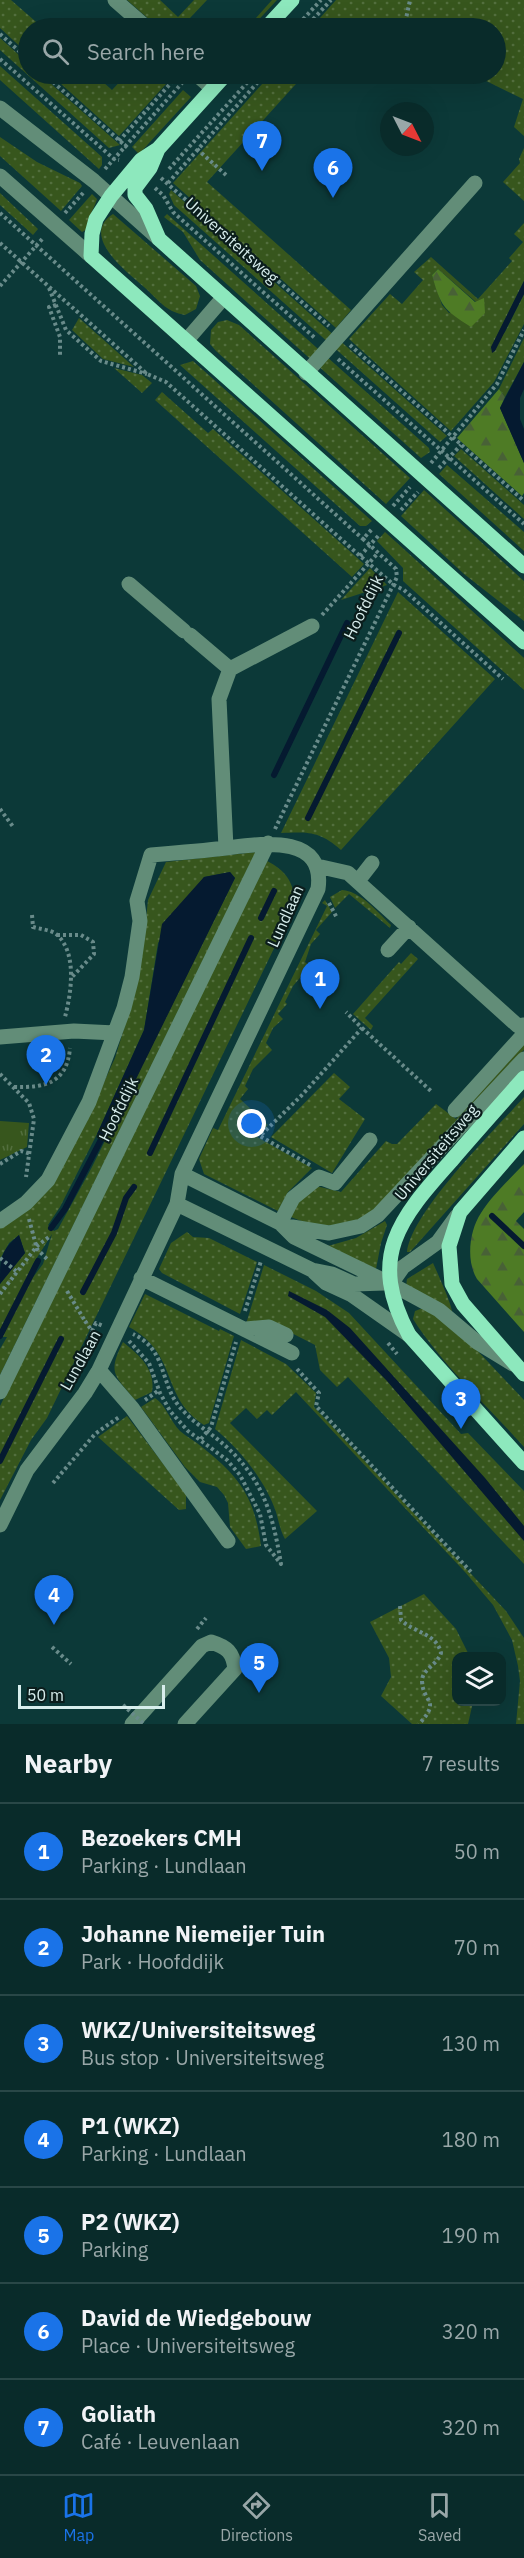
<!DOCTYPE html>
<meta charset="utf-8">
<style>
body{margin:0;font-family:"IBM Plex Sans",sans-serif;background:#173736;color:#f1f3f6}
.controls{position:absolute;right:18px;bottom:18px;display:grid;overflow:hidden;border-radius:12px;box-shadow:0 6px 24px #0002}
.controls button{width:54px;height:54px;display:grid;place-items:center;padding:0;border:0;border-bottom:2px solid #294747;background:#092b2a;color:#f1f3f6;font:30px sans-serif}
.compass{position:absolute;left:380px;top:102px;width:54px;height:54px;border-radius:50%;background:#092b2a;box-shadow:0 6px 24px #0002;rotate:132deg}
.scale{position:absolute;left:18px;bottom:15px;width:147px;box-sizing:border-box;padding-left:6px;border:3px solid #d8eeed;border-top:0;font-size:16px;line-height:21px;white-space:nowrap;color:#d8eeed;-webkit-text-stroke:4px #0b1d1c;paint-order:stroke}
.you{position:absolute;left:252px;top:1124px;width:21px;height:21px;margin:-15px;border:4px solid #fff;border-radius:50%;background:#1a73e8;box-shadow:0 0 0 9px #1a73e833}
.badge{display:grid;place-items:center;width:39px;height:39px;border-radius:50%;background:#1a73e8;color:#fff;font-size:20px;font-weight:700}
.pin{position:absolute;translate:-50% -50px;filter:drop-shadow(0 2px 3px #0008)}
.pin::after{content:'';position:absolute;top:32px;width:21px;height:18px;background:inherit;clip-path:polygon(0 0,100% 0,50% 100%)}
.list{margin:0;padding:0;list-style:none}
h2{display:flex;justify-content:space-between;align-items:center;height:78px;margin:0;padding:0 24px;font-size:26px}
h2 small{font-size:20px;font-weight:400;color:#99a7a8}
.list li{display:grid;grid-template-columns:39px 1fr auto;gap:18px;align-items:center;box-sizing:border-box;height:96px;padding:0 24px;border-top:2px solid #294747}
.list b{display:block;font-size:22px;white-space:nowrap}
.list p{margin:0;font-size:20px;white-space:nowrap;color:#99a7a8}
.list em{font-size:20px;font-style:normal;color:#99a7a8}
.icon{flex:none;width:33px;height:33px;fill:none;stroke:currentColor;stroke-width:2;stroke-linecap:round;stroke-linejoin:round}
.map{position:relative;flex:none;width:524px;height:1724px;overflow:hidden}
.search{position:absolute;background:#092b2a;box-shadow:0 6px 24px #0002;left:18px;right:18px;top:18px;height:66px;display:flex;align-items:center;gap:15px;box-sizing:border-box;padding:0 21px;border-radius:33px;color:#99a7a8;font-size:22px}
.sheet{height:750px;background:#092b2a}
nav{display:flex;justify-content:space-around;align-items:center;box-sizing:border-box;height:84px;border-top:2px solid #294747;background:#092b2a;font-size:16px;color:#99a7a8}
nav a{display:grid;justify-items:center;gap:3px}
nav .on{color:#1a73e8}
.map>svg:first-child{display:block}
.grass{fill:url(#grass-dots);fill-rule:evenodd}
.forest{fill:url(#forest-firs)}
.park{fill:url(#park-tufts)}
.water{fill:#051a30}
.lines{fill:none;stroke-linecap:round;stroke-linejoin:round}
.stream{stroke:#051a30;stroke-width:6}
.path{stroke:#698b8a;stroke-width:4;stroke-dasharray:3 3;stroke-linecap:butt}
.minor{stroke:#628d78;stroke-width:15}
.major{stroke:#8de8bd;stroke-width:15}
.path-bridge{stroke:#698b8a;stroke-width:4;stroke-dasharray:3 3;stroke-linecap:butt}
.labels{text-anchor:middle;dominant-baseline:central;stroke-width:4.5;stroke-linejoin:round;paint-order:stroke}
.street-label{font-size:16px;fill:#d8eeed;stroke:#0b1d1c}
</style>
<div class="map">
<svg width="524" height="1724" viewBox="0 0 524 1724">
<defs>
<pattern id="grass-dots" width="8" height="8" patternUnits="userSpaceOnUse" patternTransform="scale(1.5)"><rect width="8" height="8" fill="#37561d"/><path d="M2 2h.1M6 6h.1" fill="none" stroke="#536f3e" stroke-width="1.8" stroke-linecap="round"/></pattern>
<pattern id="forest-firs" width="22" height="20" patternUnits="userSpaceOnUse" patternTransform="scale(1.5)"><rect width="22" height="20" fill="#4e7b25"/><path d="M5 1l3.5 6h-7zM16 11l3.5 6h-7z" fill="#486136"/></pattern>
<pattern id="park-tufts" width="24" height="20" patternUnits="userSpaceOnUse" patternTransform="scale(1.5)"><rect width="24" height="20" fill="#37561d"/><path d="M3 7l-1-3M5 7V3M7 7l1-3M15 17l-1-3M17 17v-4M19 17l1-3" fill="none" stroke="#536f3e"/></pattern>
</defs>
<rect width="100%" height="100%" fill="#0c3938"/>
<path class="grass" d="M0 0H11L43 28H28V54L0 28Z
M127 0H160L178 17 194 0H207L190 18 201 28H159Z
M272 0H277L251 28H247Z
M336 0H524V136L514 127 523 99 472 74H496V28H311Z
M0 38 28 63V74H40L120 145 109 148 0 50Z
M0 66 102 157V165L99 169 0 80Z
M50 74H94L112 90 127 74H175L119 136Z
M271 74H305L207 182 351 310 336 328 173 183Z
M183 90 191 97 139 154 132 147Z
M0 137 37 162 80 183 82 186 61 211 0 156Z
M524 148V201L503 182 520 163 519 159Z
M171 190 447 436 440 442 174 205 169 194Z
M0 193 38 229 33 235 0 205Z
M92 194 97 199C94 209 88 217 86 230L82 232 69 220Z
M113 214 196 286 200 296 196 309 185 315C181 314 176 313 172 311 162 306 152 294 144 287 127 272 79 236 113 214Z
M167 214 429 448 430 452 421 458 200 260 183 232 164 217Z
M524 223V281L490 350 505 332 524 294V324L494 382 451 431 349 339 390 294 402 304 423 280 414 272 431 257 478 299 512 261 509 258 523 242 514 234ZM438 269 476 302 484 299 449 313 442 305 432 275Z
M79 318 134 367 103 359 72 330Z
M227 320 239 325 410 478 386 504 216 351 210 344 211 330 218 322Z
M524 338V362L505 397 499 389Z
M193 361 372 521 366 526H360L180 365Z
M114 368 142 375 152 383 142 393Z
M162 392 208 433 213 429 364 564 352 577 155 400Z
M461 449 524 505V519L454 456Z
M447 465 524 532V551L439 474Z
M424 490 524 581V621L464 574 401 516Z
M385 532 524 658V690L403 581V568L377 541Z
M370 568 387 585 341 600Z
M398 592 495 679 341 850C319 831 309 832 281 833Z
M256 852 0 1375V1349L7 1337H0V1284L25 1253 19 1235 9 1243 0 1259V1226L25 1209 93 1106 115 1058 130 1009 143 948 148 900 166 862ZM230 872 235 878 92 1167 58 1229 54 1231 48 1225 60 1207 97 1134 144 1030 158 943 204 877ZM52 1234 43 1264 19 1296 33 1264Z
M267 861C287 871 296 885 294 907L47 1418 31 1440 0 1500V1406Z
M342 890C362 892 377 912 391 925L390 928 349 894 335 908 330 897Z
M325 900 332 912 316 930 320 934 311 944 305 962 310 966 293 986 285 1002 287 1004 278 1014 283 1019 273 1028 266 1043 272 1050 253 1069 245 1086 248 1089 240 1099 268 1125 257 1137 312 1168 288 1192 278 1211 204 1174 199 1159 213 1128 218 1130 327 906 322 903Z
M411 953 418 959 365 1018 373 1026 371 1030 353 1014 399 962 401 964Z
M524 1043V1050C478 1095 441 1148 394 1191 385 1199 376 1210 366 1216 345 1229 313 1227 291 1217L298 1201 316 1186 341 1192 386 1141 392 1144H397L436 1104 456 1119Z
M334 1073 350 1087 339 1099 365 1119 332 1173 271 1137Z
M524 1097V1124L410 1252H407C412 1211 494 1131 524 1097Z
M385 1221 387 1225 381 1243 376 1269 328 1246 356 1238Z
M187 1232 193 1237 209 1238 257 1262 240 1314 162 1273 159 1269 171 1243Z
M433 1263C437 1272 453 1307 452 1312L406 1287 407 1279Z
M264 1265 316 1291 349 1313 461 1434 468 1433 524 1491V1564L348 1377 337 1387 320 1370 315 1345 268 1321 246 1324Z
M145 1294 219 1331 220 1329 234 1336 209 1423 204 1425C160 1397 179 1354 129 1327Z
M423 1308 456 1328 524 1400V1447C487 1405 443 1366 413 1319L415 1311Z
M241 1340 286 1364 316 1393 314 1407 506 1611 524 1638V1724H516L520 1681 518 1666 512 1640 493 1605 465 1572 296 1392 272 1415 267 1410 257 1419 246 1408 230 1423 317 1511 285 1539C280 1530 279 1522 276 1512 266 1482 240 1449 215 1429Z
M123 1342C139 1355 156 1369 152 1392L135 1400C115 1375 107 1374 123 1342Z
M155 1398C166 1405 170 1421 180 1431 187 1437 195 1441 202 1447 240 1477 255 1498 261 1546L246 1549 230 1527 228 1503 224 1495 217 1487 200 1482 185 1467 141 1407Z
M127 1416 186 1494V1509L179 1510 98 1437Z
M424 1594 456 1629 469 1655 456 1656V1702H473L468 1724H412L381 1696 391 1677 389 1658 370 1622Z"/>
<path class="forest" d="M438 269 475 302 484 298 485 313 471 327C443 309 441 307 432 275Z
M499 389 505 397 500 408 524 463V493L522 496 457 438Z
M524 1164V1212L516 1221 524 1229V1332L477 1279C466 1261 469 1231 481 1213 492 1195 510 1179 524 1164Z"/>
<path class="park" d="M0 1121 29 1123 27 1147 0 1160Z"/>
<path class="water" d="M524 281V294L495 351 492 353 491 347Z
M524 362V389L520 398V419L524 429V463L500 408Z
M230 872 235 878 108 1136 102 1137 97 1134 144 1030 162 924 204 877Z
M19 1235 25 1253 0 1284C0 1260 0 1251 19 1235Z
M289 1291 327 1310 350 1328 485 1478 524 1526V1541L387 1381 325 1317 288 1296Z"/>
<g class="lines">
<path class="stream" d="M274 775 347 623
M308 818 399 633
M261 918 274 891
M150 1153 251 938
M492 1216 524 1246
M51 1228 65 1209 105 1132
M83 1292 114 1233 126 1198 134 1187
M0 1336 38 1261
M0 1461 61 1339"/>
<path class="path" d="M295 28 321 0
M305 28 331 0
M404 28 410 0
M0 34 28 59
M0 59 114 159 119 160
M44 74 129 149
M119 141 179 74
M197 149 226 175
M105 169 182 83
M169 169 255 74
M161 178 329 326
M168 183 265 74
M155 188 163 195 173 212 315 338
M0 213 363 539
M65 213 84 192
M0 243 147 374 166 382 352 549 394 585 404 590 503 679
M0 286 44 237
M49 288 66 330 101 361 147 374
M56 305 49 307 60 337V355
M350 345 524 501
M338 359 524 524
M431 463 497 384 524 330
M439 468 461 445
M393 506 410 487
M401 510 418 492
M360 556 380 534
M322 615 378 553
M0 809 14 828
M275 829 397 577 396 569 363 539 372 529
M329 903 337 918
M32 915 33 927C40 929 51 930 56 934 78 952 71 994 65 1017
M57 935H81L93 942 94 954 72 977
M362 1028 431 1091
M0 1074 29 1103 34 1119 26 1177
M14 1087C45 1088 67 1083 70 1048
M0 1164 21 1151 31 1154
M310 1165 260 1136 303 1094 362 1028 346 1012
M29 1219 37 1249 48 1260
M0 1258 16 1271
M0 1294 37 1246 49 1237
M245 1311 261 1261
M85 1321 92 1331 94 1342
M92 1331 96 1323 103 1326
M129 1341 149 1363 160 1393 170 1411 188 1431 227 1460 240 1475 260 1514 266 1545 281 1564C272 1509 261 1474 216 1438 203 1428 188 1418 178 1405 160 1381 166 1349 133 1334
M388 1343 397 1354
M297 1369 319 1393 316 1406 471 1572
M145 1400 159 1390
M201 1439 211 1427 236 1342
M53 1483 95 1434 119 1417
M400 1606 401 1620C415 1633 437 1634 441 1653 438 1664 423 1669 422 1680 422 1703 442 1699 419 1724
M197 1629 206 1618
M52 1647 71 1664"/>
<path class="minor" d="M115 0 147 28
M196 74 212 88
M0 108 94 181 159 239
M0 176 91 256
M186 341 224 297
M306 373 475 183
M129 584 184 631
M190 635 230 669
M226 848 219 699 230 669 312 626
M317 866 348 873 518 1026 524 1025
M358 881 372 863
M388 950 409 927
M0 1037 74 1031 115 1033
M455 1110 524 1034
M182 1174 280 1223 294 1237 391 1284 439 1310 477 1342 513 1364
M177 1204 312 1270 332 1274 354 1284 385 1283
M0 1221 26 1203 48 1180 89 1102 124 1008 132 977 140 921 137 901 151 855C176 853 201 851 226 848 260 844 326 833 318 889L182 1174 177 1204 99 1370 85 1393 27 1470 0 1525
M280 1223 293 1198 319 1177 335 1183 370 1140
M286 1226 329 1233 361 1226 378 1215 524 1059
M314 1272 326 1283 352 1295 409 1335
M141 1278 292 1353
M391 1284 403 1267 438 1242 457 1216
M246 1329 269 1327 286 1335
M99 1370 132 1408 228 1541
M0 1392 268 843
M132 1724 202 1646 211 1642C227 1647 233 1652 235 1669L185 1724"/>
<path class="major" d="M266 28 292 0
M226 74 158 149 141 160 111 196 96 219 92 234 91 256 524 642
M158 149 150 168 135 188V195L146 209 159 239 524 566
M524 1078C500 1105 475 1133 451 1161 399 1219 367 1257 409 1335L524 1463
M524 1138 460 1212 449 1246 452 1284 463 1304 524 1374"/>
<path class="path-bridge" d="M67 1291 85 1321
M123 1705 144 1724"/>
</g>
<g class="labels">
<g class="street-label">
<text transform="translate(232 240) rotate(42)">Universiteitsweg</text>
<text transform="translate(363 607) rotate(-64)">Hoofddijk</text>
<text transform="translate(285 916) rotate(-66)">Lundlaan</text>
<text transform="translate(118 1109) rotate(-64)">Hoofddijk</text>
<text transform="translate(436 1152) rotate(-50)">Universiteitsweg</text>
<text transform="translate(80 1360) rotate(-61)">Lundlaan</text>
</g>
</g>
</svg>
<div class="controls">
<button><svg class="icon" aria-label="layers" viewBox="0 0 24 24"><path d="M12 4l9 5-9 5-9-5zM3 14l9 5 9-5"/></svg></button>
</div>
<svg class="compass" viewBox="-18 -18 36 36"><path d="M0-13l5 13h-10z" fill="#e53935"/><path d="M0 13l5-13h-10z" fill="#99a7a8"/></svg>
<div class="scale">50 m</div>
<div class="you"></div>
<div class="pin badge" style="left:320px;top:1009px">1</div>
<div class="pin badge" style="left:46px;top:1085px">2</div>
<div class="pin badge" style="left:461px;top:1429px">3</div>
<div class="pin badge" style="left:54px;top:1625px">4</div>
<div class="pin badge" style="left:259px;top:1693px">5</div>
<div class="pin badge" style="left:333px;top:198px">6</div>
<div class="pin badge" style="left:262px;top:171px">7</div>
<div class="search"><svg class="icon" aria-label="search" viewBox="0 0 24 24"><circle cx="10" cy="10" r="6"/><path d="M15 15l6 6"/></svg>Search here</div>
</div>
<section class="sheet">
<h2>Nearby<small>7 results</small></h2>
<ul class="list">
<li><span class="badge">1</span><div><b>Bezoekers CMH</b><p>Parking · Lundlaan</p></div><em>50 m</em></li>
<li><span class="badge">2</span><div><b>Johanne Niemeijer Tuin</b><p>Park · Hoofddijk</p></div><em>70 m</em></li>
<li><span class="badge">3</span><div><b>WKZ/Universiteitsweg</b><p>Bus stop · Universiteitsweg</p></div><em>130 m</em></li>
<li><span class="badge">4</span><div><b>P1 (WKZ)</b><p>Parking · Lundlaan</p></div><em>180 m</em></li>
<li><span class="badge">5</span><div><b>P2 (WKZ)</b><p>Parking</p></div><em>190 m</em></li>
<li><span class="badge">6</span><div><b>David de Wiedgebouw</b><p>Place · Universiteitsweg</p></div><em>320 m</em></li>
<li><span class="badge">7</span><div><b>Goliath</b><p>Café · Leuvenlaan</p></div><em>320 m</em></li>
</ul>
</section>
<nav>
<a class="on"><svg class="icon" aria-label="map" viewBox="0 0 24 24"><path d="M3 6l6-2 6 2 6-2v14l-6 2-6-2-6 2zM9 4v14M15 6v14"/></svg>Map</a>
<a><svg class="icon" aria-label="directions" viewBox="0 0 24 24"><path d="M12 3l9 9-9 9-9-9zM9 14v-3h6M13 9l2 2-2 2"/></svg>Directions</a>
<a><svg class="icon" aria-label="saved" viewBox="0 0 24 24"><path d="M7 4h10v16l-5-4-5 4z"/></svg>Saved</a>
</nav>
